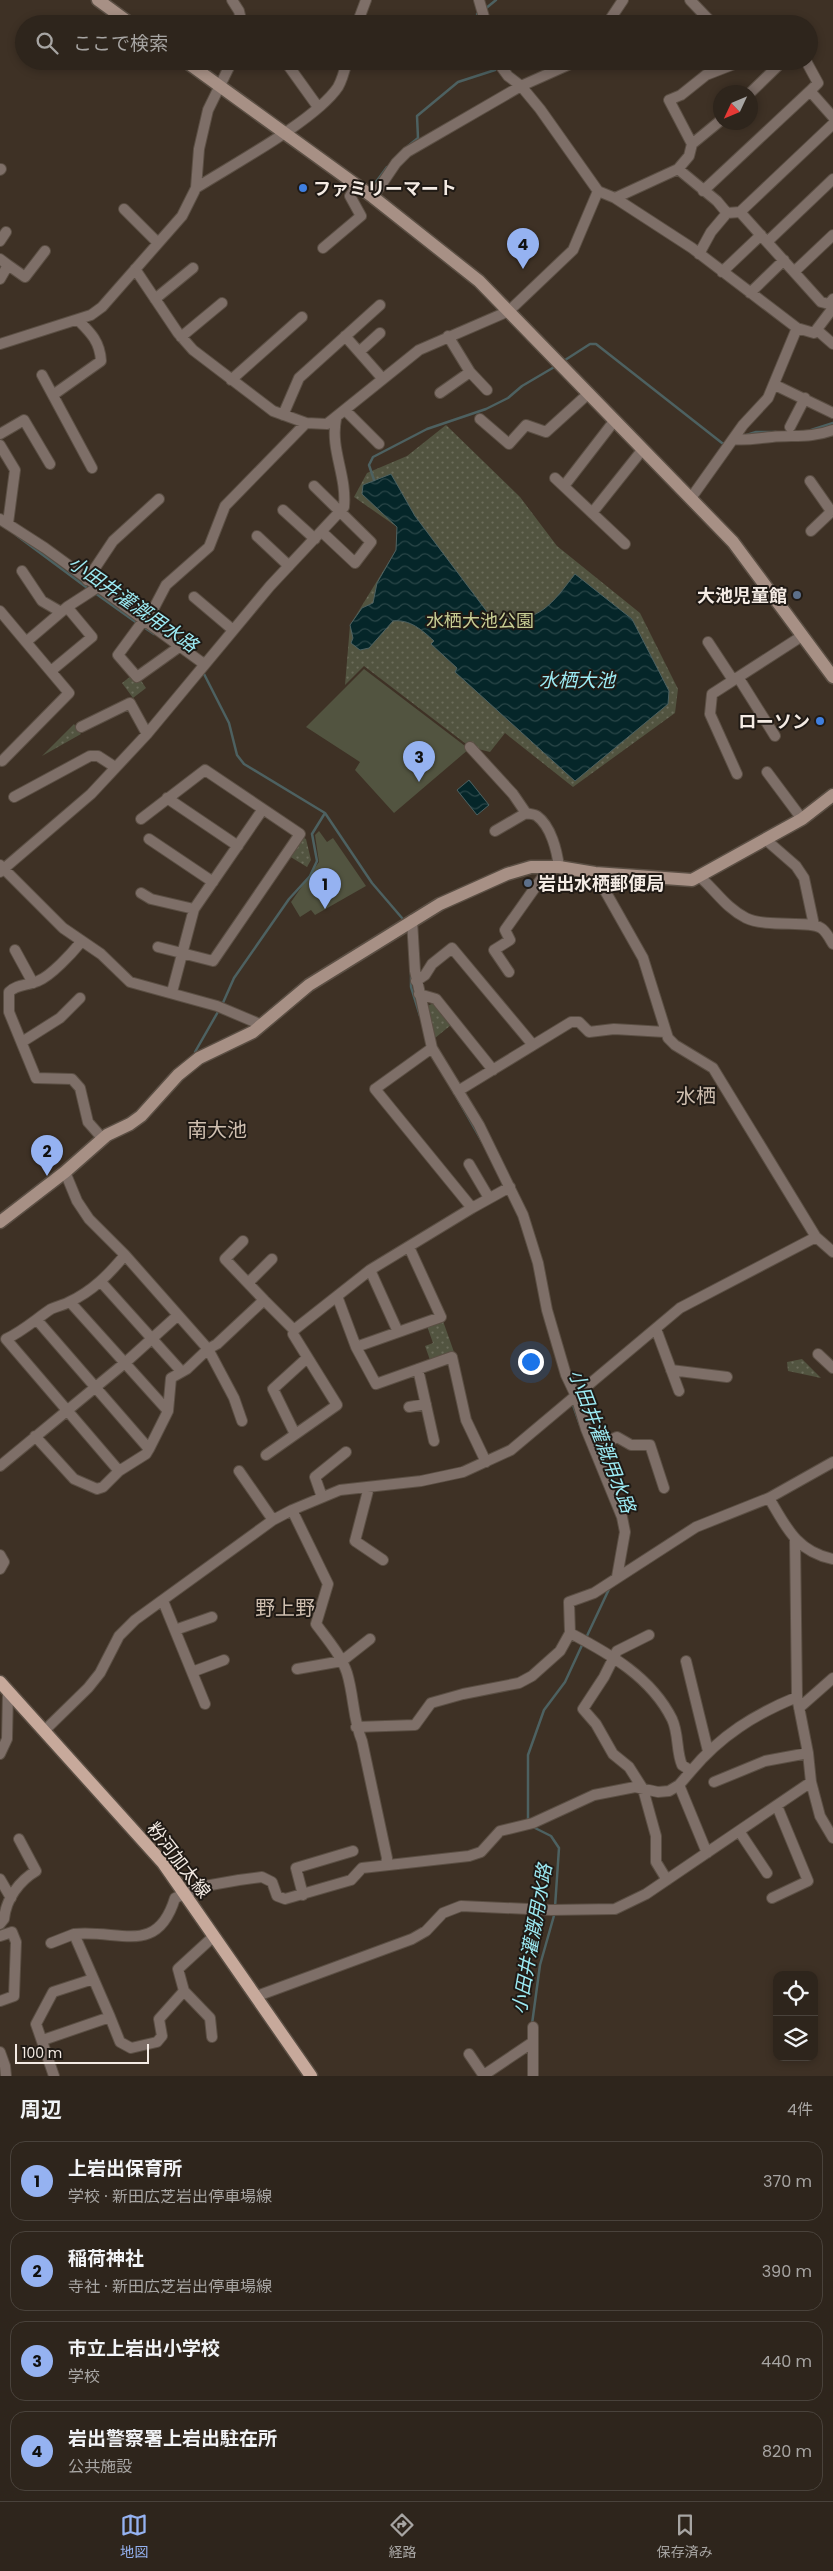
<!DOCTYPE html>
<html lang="ja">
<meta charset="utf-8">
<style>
body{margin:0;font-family:Poppins,"Noto Sans JP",sans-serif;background:#362d25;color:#f1f3f6}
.controls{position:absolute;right:15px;bottom:15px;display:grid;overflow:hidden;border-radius:10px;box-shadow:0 2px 8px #0003}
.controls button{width:45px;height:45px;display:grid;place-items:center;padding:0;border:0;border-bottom:1px solid #49423b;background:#2e251c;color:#f1f3f6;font:25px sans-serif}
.compass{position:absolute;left:713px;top:85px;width:45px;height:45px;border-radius:50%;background:#2e251c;box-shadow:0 2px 8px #0003;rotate:226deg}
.scale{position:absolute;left:15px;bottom:12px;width:134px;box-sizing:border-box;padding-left:5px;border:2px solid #f4ebe4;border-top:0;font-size:14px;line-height:18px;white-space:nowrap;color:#f4ebe4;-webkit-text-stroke:4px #201a15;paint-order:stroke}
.you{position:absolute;left:530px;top:1361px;width:18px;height:18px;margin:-12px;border:4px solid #fff;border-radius:50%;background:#1a73e8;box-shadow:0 0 0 8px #1a73e833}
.badge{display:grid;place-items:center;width:32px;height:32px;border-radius:50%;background:#95b2f1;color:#111;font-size:16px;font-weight:700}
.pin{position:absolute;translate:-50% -41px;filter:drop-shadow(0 1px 2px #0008)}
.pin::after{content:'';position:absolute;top:26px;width:18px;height:15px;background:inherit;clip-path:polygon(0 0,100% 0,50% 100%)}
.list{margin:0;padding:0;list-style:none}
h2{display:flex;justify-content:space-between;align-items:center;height:65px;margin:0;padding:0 20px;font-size:21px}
h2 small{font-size:16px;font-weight:400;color:#a7a5a3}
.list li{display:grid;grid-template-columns:32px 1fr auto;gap:15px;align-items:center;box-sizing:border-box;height:80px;margin:0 10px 10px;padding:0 10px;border:1px solid #49423b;border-radius:15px}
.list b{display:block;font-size:19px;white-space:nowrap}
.list p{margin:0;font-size:16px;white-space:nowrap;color:#a7a5a3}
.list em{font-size:16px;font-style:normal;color:#a7a5a3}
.icon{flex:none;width:28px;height:28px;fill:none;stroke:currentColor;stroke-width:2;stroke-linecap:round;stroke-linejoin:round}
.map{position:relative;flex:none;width:833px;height:2076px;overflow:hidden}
.search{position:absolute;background:#2e251c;box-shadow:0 2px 8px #0003;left:15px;right:15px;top:15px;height:55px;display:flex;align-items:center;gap:12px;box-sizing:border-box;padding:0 18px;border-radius:28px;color:#a7a5a3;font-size:19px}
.sheet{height:425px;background:#2e251c}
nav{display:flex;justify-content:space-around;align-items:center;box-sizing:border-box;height:70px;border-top:1px solid #49423b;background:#2e251c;font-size:14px;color:#a7a5a3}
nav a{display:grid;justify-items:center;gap:2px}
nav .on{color:#95b2f1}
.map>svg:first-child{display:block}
.grass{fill:#525440}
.park{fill:url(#park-dots)}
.water{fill:url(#water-waves);stroke:#4d6161}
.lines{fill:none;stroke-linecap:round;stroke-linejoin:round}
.stream{stroke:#4d6161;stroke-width:2.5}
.street-casing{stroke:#5b4f44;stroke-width:12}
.secondary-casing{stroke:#5b4f44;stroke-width:15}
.primary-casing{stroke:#5b4f44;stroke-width:15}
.street{stroke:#7e6f68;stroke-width:10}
.secondary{stroke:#a79085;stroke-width:12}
.primary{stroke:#c7a99b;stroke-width:12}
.shop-dot{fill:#3f7fe0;stroke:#201a15;stroke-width:2}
.service-dot{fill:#5c6f8a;stroke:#201a15;stroke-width:2}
.labels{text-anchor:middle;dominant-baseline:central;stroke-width:4;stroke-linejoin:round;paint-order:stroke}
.poi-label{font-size:18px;font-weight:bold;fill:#f4ebe4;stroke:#201a15;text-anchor:start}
.park-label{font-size:18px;fill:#c8ce94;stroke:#201a15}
.street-label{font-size:18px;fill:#f4ebe4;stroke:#201a15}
.water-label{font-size:19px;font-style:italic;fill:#9ceaf3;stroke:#201a15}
.quarter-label{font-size:20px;fill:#cfbfb0;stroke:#201a15}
</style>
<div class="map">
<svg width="833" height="2076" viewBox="0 0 833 2076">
<defs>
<pattern id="park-dots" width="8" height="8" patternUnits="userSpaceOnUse" patternTransform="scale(1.25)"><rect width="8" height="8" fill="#525440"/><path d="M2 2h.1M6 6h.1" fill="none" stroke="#6c6d5b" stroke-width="1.8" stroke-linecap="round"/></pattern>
<pattern id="water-waves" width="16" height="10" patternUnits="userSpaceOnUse" patternTransform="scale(1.25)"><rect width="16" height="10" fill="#052629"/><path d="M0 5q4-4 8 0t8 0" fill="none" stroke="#2a4648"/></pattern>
</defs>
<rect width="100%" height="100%" fill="#3e3125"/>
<path class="grass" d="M364 669 469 749 394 813 355 770 360 762 306 727Z
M319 831 327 842 333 838 366 886 315 915 311 910 300 917 291 902 319 862 315 835Z"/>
<path class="park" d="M446 425 520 497 557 546 640 613 678 689 675 713 573 787 505 733 490 752 470 747 364 666 345 685 350 625 396 550 397 527 354 497 367 473 407 456Z
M131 676 140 679 146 688 133 698 122 683Z
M74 724 81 734 42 756Z
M302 837 306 839 311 860 307 867 289 856Z
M434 1003 451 1025 435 1038 427 1006Z
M443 1321 454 1352 430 1360 425 1346 433 1343 427 1326Z
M802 1359 821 1378 788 1371 787 1362Z"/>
<path class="water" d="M391 474 415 516 488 613C495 619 502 619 510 619 542 621 557 597 575 574L632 619 669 691 668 704 575 781 455 672 457 668 431 644 434 641C422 630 410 619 393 621L369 648 360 650 351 643 353 638 350 625 362 608 373 603 377 583 396 550 397 527 362 494 363 485Z
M469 780 489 805 477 815 457 790Z"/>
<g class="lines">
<path class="stream" d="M485 9 496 0
M480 12 477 14 480 24
M408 146 418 138 417 116 458 82 495 70 493 63
M376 182 387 167
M562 362 590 344H596L722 443 727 444
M811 430 833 423
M740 437 756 432H776
M374 480 369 465 373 457 427 429 486 409 508 398 522 386 556 366
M16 535 90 590
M95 593 137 623
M142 626 154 634
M202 670 229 723 237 755 244 764 325 813 372 883 402 918
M411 973V987L420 1016
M222 1005 234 978 289 899 310 876 317 861 312 834 325 813
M195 1052 219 1010
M452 1089 484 1145
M572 1402 580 1425
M586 1638 610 1587
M528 1821V1755L544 1710 565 1682 583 1643
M533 1827 551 1836 559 1848 555 1907
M532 2024 540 1965 555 1912"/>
<defs>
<path id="street" d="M232 0 239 11 242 24
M479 0 486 24
M690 0 712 23
M357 24 366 0
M607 24 623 0
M285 61 318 107
M497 61 508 76 521 86 540 109 598 191 615 198 692 248 797 328 814 333 833 308
M806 61 818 83 810 91 833 117
M750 93 783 61
M692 144 720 121
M678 169 717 201 727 213 740 212 821 302 829 304 833 299
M0 170 1 169
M196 188C232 165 316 120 338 87 342 80 345 69 347 61
M703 191 810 91
M373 197 396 163 407 152 521 86 577 61
M615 198 678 169 689 156 692 144 669 100 681 95 706 75 742 61
M124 209 158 243
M740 212 833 124
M0 241 6 232
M767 242 833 179
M323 248 361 216 350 196 357 186
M699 254 711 232 727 213
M0 259 8 265 0 279
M8 265 25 277 45 251
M135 269 178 333 193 350 273 411 306 423 327 424 419 350 509 311 573 250 598 191
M795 271 833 235
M722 272 761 235
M750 293 784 260
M155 299 193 268
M817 330 833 344
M345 336 382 378
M448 336 470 372 487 390
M181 337 222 303
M0 344 91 315 102 307 182 216 196 188 199 149 208 110 232 61
M359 352 380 333
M42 375 92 468
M231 380 302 317
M775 385 833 413
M440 393 470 372
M53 395 101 361C100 342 91 333 79 321
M345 410 379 444
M283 415 299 378 380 305
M480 419 509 444 526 425 546 432 589 393
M790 427 805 398
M0 434 24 420 50 464
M733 439C746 441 758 438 772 437 794 435 812 438 833 430
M0 445 15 470 8 523
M555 478 625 544
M810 481 831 511
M314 486 371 542 355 563 322 532
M564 486 615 420
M691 498 743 425 768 398 797 328
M283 510 315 539
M592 513 643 449
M0 519 45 548 204 664
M811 531 833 510
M257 536 289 566
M22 571 42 601 61 612
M87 580 113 541 159 499
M194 597 233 630
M0 611 26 642 67 607 98 587
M143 621 118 655 137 677 179 647
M146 623 166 585 209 547 225 506 306 423
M708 642 733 680
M51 671 92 637 67 607
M738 677 775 736
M81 727 130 703 147 734
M470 747 513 794 526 813C529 814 535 814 537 816 551 826 557 851 559 867
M2 761 69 693 26 642
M767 772 802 819
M737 774 710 714 712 694 802 636
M14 797 90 756H98L115 767
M167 798 238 846
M141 819 205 770 300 834 213 961 158 947
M495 831 526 813
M149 839 213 882
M765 839 796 866 804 878 814 925
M0 865 63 928 101 954 130 982 217 1006 262 1025
M0 872 91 794 147 734 270 586 344 507C347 475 330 450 336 419
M595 873 643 958 668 1038 675 1045 713 1068 816 1237 833 1252
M700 877C716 891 726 908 746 918 767 928 808 920 821 928 826 931 830 939 833 944
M141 893 151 899 194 909
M412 920 415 971 432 1048 479 1125 523 1215 538 1263 547 1310 566 1375 576 1396 586 1429 622 1517 625 1532 617 1577
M81 942C72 953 51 976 38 981 27 986 17 984 9 992V1012L36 1078 72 1079 80 1088 88 1122 103 1139
M15 950 33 983
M509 972 494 950 510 940 505 930 544 875 545 866
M416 981 425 975 432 964 452 948 533 1045
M172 992 194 909 263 809
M419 994 436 999 493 1070
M22 1042 60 1018 80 998
M458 1091 571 1022H579L589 1032 614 1029 665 1032
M469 1164 489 1198
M65 1172 77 1201 89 1219 125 1255 208 1349 217 1344 264 1300 294 1330 370 1270 472 1208 375 1089 432 1048
M472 1208 510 1187
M243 1241 225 1259 264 1300
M370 1270 398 1332
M101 1282 181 1371
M248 1283 272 1259
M337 1296 356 1347 441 1317 409 1247
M70 1302 168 1411
M37 1320 149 1449 146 1454 119 1471 6 1339C23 1331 36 1319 51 1309 57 1306 64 1305 69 1302 93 1291 109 1274 125 1255
M656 1329 679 1391
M356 1347 376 1384 452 1357 466 1420 486 1462
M818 1354 833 1368
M418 1369 434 1441
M671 1370 727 1377
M409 1407 426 1404
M295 1434 273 1389 307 1358
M35 1436 74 1479 97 1489 103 1487 119 1471
M594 1448 617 1437 631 1445H650L664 1488
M149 1449 168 1411 171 1378 187 1369 208 1349 234 1398 242 1421
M266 1455 337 1405 293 1334 294 1330
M0 1466 126 1362 177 1316
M239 1471 273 1520
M369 1487 355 1541 383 1560
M322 1497 315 1477 346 1452
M769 1498C786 1527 797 1552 833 1559
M292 1510 328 1584 316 1624C327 1639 341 1655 347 1673 354 1696 353 1720 362 1741L387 1858 386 1864
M795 1539 797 1697 808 1753 811 1782 820 1816 833 1838
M0 1555 4 1562 0 1569
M163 1601 205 1704
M175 1630 212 1617
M649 1635 617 1651 604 1677 583 1709 596 1724 613 1754 629 1767 643 1789 656 1836V1862L667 1880
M686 1661 708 1751
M297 1669 342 1661 370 1639
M192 1672 224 1660
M799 1708 833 1678
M356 1727 415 1725 431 1703 463 1694 519 1683 532 1676 560 1651 570 1633 569 1602 594 1593 696 1527 769 1498 833 1462
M44 1731 88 1688 100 1673 119 1636 135 1620 273 1520 292 1510 340 1490 421 1481 463 1472 511 1450 680 1308 816 1237
M0 1754 7 1739 8 1691
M691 1771C720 1736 755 1714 797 1697
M714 1782 765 1761 808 1753
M679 1785 707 1853
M739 1831 767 1873
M0 1879 11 1898
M303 1895 296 1868 353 1851
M772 1898 808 1881 777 1806
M0 1924 4 1919C6 1899 19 1881 36 1871L19 1839
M0 1936 12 1932 16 1942 14 1996 0 2001
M51 1943 74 1934
M257 1996 412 1939 426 1931 443 1913 461 1906 551 1910 615 1909 646 1894 811 1782
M110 2017 74 1934C119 1929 157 1957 175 1898L205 1886 239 1880 262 1877 272 1882 277 1896 285 1899 351 1880 362 1868 469 1856 481 1852 500 1831 533 1823 594 1795 635 1787 658 1792 669 1791 679 1785 691 1771 682 1765C676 1751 679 1734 672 1719 651 1677 610 1654 570 1633
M533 2027V2076
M212 2037 210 2018 184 1991 178 1969 214 1936
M43 2040 110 2017 120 2042 131 2048 157 2042 162 2036 159 2019 184 1991
M0 2052 5 2066 6 2076
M469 2054 484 2076
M484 2075 533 2042
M54 2076 36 2024 53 1992 93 1979"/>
<path id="secondary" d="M98 0 131 24
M185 61 373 197 479 281 733 542 833 677
M0 1222 65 1172 107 1135 130 1124 141 1116 178 1075 199 1058 253 1032 309 985 440 904 507 874 531 867H559L595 873 692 880 802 819 833 795"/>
<path id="primary" d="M0 1682 163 1863 311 2076"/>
</defs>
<use href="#street" class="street-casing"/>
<use href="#secondary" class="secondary-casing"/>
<use href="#primary" class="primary-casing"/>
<use href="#street" class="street"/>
<use href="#secondary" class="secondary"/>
<use href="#primary" class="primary"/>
</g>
<g class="shop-dot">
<circle cx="303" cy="188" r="5"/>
<circle cx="820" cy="721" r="5"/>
</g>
<g class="service-dot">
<circle cx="797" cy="595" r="5"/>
<circle cx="528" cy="883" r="5"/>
</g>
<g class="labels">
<g class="poi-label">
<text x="313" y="188">ファミリーマート</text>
<text x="787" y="595" text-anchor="end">大池児童館</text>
<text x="810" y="721" text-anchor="end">ローソン</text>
<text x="538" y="883">岩出水栖郵便局</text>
</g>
<g class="park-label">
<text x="480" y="620">水栖大池公園</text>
</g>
<g class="street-label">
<text transform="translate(179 1860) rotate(52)">粉河加太線</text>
</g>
<g class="water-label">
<text transform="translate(133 604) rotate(35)">小田井灌漑用水路</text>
<text x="577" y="680">水栖大池</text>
<text transform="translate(602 1441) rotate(69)">小田井灌漑用水路</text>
<text transform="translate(532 1939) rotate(-80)">小田井灌漑用水路</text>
</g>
<g class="quarter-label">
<text x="696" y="1096">水栖</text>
<text x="217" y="1130">南大池</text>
<text x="285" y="1608">野上野</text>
</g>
</g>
</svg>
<div class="controls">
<button><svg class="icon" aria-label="locate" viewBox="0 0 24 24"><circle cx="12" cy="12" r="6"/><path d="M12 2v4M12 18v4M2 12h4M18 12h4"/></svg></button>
<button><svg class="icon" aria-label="layers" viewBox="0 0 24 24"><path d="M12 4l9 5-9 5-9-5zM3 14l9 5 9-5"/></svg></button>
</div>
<svg class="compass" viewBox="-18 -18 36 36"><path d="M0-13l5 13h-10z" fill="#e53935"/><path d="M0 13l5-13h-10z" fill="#a7a5a3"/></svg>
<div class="scale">100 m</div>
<div class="you"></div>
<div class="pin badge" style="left:325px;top:909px">1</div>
<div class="pin badge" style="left:47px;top:1176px">2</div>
<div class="pin badge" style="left:419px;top:782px">3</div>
<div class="pin badge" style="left:523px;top:269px">4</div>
<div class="search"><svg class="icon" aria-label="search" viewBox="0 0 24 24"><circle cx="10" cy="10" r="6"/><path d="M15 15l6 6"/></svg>ここで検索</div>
</div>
<section class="sheet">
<h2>周辺<small>4件</small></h2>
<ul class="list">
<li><span class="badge">1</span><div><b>上岩出保育所</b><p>学校 · 新田広芝岩出停車場線</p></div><em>370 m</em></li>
<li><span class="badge">2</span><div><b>稲荷神社</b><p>寺社 · 新田広芝岩出停車場線</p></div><em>390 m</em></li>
<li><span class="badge">3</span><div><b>市立上岩出小学校</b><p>学校</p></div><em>440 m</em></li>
<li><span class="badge">4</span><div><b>岩出警察署上岩出駐在所</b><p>公共施設</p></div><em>820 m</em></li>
</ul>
</section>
<nav>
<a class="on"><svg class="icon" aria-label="map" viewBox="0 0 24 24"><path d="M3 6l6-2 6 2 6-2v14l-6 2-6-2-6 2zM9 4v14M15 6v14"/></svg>地図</a>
<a><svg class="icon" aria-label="directions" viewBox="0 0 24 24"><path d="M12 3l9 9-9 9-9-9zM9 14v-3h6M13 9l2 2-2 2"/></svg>経路</a>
<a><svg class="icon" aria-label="saved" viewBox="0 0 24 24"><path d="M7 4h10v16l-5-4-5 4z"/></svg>保存済み</a>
</nav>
